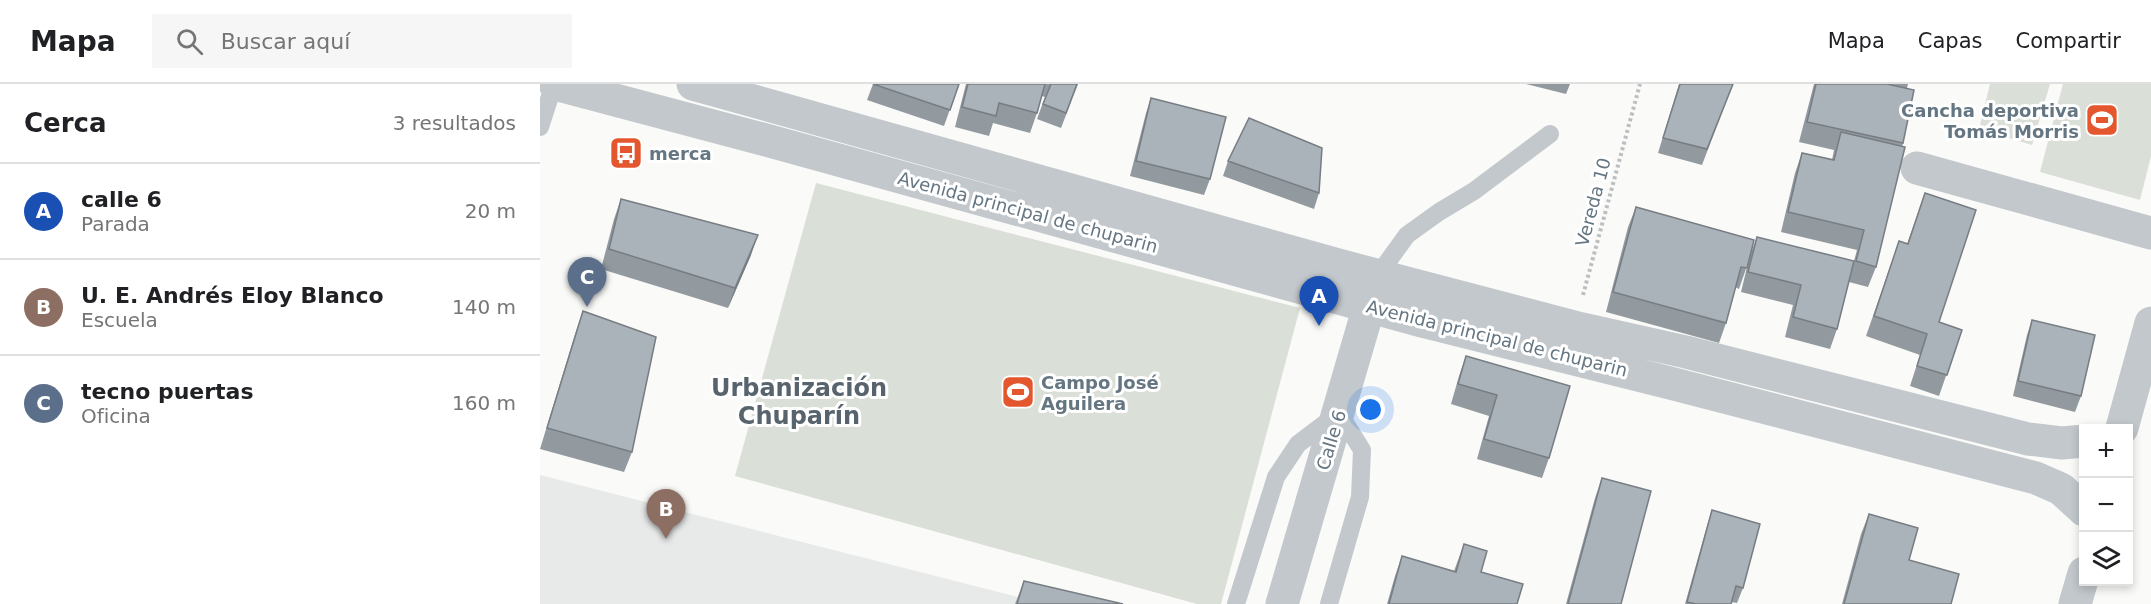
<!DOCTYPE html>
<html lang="es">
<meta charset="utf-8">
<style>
body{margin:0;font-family:"DejaVu Sans",sans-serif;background:#f6f6f6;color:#202124}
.controls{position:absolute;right:18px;bottom:18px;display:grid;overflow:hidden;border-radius:0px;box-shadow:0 3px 9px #0003}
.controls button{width:54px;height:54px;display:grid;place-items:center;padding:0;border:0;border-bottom:2px solid #e0e0e0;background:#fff;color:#202124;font:30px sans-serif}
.you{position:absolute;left:831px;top:326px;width:21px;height:21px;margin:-15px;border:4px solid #fff;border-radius:50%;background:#1a73e8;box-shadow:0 0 0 9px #1a73e833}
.badge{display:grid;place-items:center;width:39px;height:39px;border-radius:50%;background:#e4572e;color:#fff;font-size:20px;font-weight:700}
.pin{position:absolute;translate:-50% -50px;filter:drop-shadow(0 2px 3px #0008)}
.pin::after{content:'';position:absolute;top:32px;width:21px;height:18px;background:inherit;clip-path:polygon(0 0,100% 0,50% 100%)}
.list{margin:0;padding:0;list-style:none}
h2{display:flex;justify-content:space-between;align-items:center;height:78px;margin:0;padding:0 24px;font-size:26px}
h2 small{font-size:20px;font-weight:400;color:#757577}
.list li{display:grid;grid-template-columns:39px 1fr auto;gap:18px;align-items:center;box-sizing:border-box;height:96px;padding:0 24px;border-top:2px solid #e0e0e0}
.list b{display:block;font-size:22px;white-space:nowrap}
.list p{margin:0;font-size:20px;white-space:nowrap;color:#757577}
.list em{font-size:20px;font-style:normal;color:#757577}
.icon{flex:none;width:33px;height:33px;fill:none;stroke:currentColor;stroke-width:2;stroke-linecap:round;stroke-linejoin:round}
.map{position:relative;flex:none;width:1611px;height:520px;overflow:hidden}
header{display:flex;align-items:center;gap:36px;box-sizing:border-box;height:84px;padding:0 30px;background:#fff;border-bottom:2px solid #e0e0e0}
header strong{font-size:28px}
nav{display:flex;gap:33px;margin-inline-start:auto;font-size:21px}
.search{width:420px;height:54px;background:#f6f6f6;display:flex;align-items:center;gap:15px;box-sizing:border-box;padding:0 21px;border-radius:0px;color:#757577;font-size:22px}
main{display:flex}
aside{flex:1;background:#fff}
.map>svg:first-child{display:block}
.built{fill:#e8e9e9}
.green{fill:#dadfd7}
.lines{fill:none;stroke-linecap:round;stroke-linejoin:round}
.path{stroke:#bbbfc2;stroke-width:4;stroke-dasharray:3 3;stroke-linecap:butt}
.lane{stroke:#c3c8cc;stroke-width:18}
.street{stroke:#c3c8cc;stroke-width:33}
.wall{fill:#929a9f}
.shaded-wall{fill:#777d82}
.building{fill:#aab3b9;stroke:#777d82;stroke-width:1.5}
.labels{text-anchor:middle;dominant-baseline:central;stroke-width:6;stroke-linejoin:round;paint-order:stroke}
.poi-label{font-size:18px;font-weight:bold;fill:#657683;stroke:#fff;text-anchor:start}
.street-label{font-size:18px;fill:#657683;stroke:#fff}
.district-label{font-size:24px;font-weight:bold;fill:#57646e;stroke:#fff}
</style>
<header>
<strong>Mapa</strong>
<div class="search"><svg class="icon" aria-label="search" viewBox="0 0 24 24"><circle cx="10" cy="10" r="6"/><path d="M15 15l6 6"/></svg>Buscar aquí</div>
<nav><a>Mapa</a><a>Capas</a><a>Compartir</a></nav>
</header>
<main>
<aside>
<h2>Cerca<small>3 resultados</small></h2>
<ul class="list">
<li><span class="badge" style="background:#1a4fb4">A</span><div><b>calle 6</b><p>Parada</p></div><em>20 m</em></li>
<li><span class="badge" style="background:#8d6e63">B</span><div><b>U. E. Andrés Eloy Blanco</b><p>Escuela</p></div><em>140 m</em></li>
<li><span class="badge" style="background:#5c6f8a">C</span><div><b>tecno puertas</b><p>Oficina</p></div><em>160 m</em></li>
</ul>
</aside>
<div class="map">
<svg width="1611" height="520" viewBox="0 0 1611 520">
<rect width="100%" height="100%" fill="#fafaf8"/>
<path class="built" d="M0 391 505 520H0Z"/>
<path class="green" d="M1450 0H1510L1492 61 1439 45Z
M1523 0H1611V72L1600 116 1500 88Z
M276 99 760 224 681 520H657L195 392Z"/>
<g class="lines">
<path class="path" d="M1043 211 1100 0"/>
<path class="lane" d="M0 43 14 0
M838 191 867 151 899 128 934 107 1010 50
M696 520 736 393 758 360 799 329 822 366 820 413 789 520"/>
<path class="street" d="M15 0 226 56 882 237 1130 299 1496 394 1521 405 1544 426
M153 0 798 181 1034 243 1146 268 1488 355 1522 359 1544 357
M1377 84 1611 149
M1582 344 1611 239
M742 520 835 202
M1535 520 1544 489"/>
</g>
<path class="wall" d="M333 0H419L404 42 327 16Z
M426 0H538L521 44 497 35 505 13 502 12 497 29 490 49 453 39 449 52 415 43Z
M986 0H1030L1026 10Z
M1139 0H1193L1162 81 1118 69Z
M1274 0H1368L1367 4 1363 59 1336 183 1328 203 1309 198 1297 245 1290 265 1245 253 1253 221 1201 208 1208 179 1199 205 1195 203 1186 239 1179 259 1066 228 1088 143 1096 123 1210 171 1217 153 1314 177 1317 166 1241 148 1255 89 1262 69 1292 76 1294 66 1259 58Z
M611 14 670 95 664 111 590 92 606 29Z
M688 77 779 109 774 125 683 92Z
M1385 109 1399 238 1422 246 1399 312 1370 302 1380 271 1326 252 1359 157 1367 160Z
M81 115 211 171 188 224 61 185 74 135Z
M43 227 92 368 84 388 0 365 36 247Z
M1492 236 1541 312 1535 328 1473 312 1487 251Z
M926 272 1009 374 1002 394 937 375 949 332 911 320 919 292Z
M1062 394 1081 520H1026L1055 414Z
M1172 426 1203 504 1197 519 1191 518V520H1145L1167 442Z
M1329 430 1369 476 1411 520H1302L1321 450Z
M924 460 941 488 977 520H847L855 492 862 472 914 487Z
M484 497 583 520H475Z"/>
<path class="shaded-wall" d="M218 151 211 171 188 224 195 204Z"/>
<path class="building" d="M333 0H419L410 26Z
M428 0H505L497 29 459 19 456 32 422 23Z
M511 0H537L526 29 503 20Z
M1140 0H1193L1167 65 1123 54Z
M1276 0H1347L1374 6 1363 59 1267 38Z
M611 14 686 33 670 95 596 77Z
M709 34 782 64 779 109 688 77Z
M1301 48 1365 63 1336 183 1316 177 1324 146 1248 128 1262 69 1294 76Z
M1385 109 1436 126 1399 238 1422 246 1407 291 1377 282 1387 250 1334 232 1359 157 1368 160Z
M81 115 218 151 195 204 69 165Z
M1096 123 1214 156 1207 184 1201 183 1186 239 1073 208Z
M1217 153 1314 177 1297 245 1253 233 1261 201 1208 188Z
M43 227 116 253 92 368 7 344Z
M1492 236 1555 251 1541 312 1478 297Z
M926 272 1030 302 1009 374 944 355 957 311 918 300Z
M1062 394 1111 407 1081 520H1028Z
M1172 426 1220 440 1203 504 1196 502 1191 520H1156L1147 518Z
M1329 430 1378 444 1369 476 1419 490 1411 520H1304Z
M924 460 947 467 941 488 983 500 977 520H849L862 472 916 488Z
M484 497 583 520H477Z"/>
<defs>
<symbol id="stadium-square" viewBox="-11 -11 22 22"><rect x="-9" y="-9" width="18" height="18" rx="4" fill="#e4572e" stroke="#fff"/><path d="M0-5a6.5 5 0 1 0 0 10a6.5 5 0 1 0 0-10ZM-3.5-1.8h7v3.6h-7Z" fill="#fff"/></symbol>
<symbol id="bus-square" viewBox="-11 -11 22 22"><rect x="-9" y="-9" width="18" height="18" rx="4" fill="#e4572e" stroke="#fff"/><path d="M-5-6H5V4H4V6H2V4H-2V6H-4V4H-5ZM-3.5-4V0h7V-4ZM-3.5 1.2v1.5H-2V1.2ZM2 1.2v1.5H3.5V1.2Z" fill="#fff"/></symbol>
</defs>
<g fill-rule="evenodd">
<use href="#stadium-square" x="1543" y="17" width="38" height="38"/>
<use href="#bus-square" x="67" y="50" width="38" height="38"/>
<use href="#stadium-square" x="459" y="289" width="38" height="38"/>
</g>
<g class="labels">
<g class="poi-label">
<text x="1539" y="26" text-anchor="end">Cancha deportiva<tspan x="1539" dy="21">Tomás Morris</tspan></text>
<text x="109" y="69">merca</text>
<text x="501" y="298">Campo José<tspan x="501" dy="21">Aguilera</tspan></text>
</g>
<g class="street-label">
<text transform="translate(1053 118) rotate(-75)">Vereda 10</text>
<text transform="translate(488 128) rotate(15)">Avenida principal de chuparin</text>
<text transform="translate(957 254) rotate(14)">Avenida principal de chuparin</text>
<text transform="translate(791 356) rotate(-73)">Calle 6</text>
</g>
<g class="district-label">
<text x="259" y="304">Urbanización<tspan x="259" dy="28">Chuparín</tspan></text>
</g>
</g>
</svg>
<div class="controls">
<button>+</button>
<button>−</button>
<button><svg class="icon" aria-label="layers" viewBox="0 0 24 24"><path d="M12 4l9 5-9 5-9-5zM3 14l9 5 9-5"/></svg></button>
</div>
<div class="you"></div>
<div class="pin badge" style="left:779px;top:242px;background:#1a4fb4">A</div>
<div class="pin badge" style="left:126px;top:455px;background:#8d6e63">B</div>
<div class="pin badge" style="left:47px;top:223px;background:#5c6f8a">C</div>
</div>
</main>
